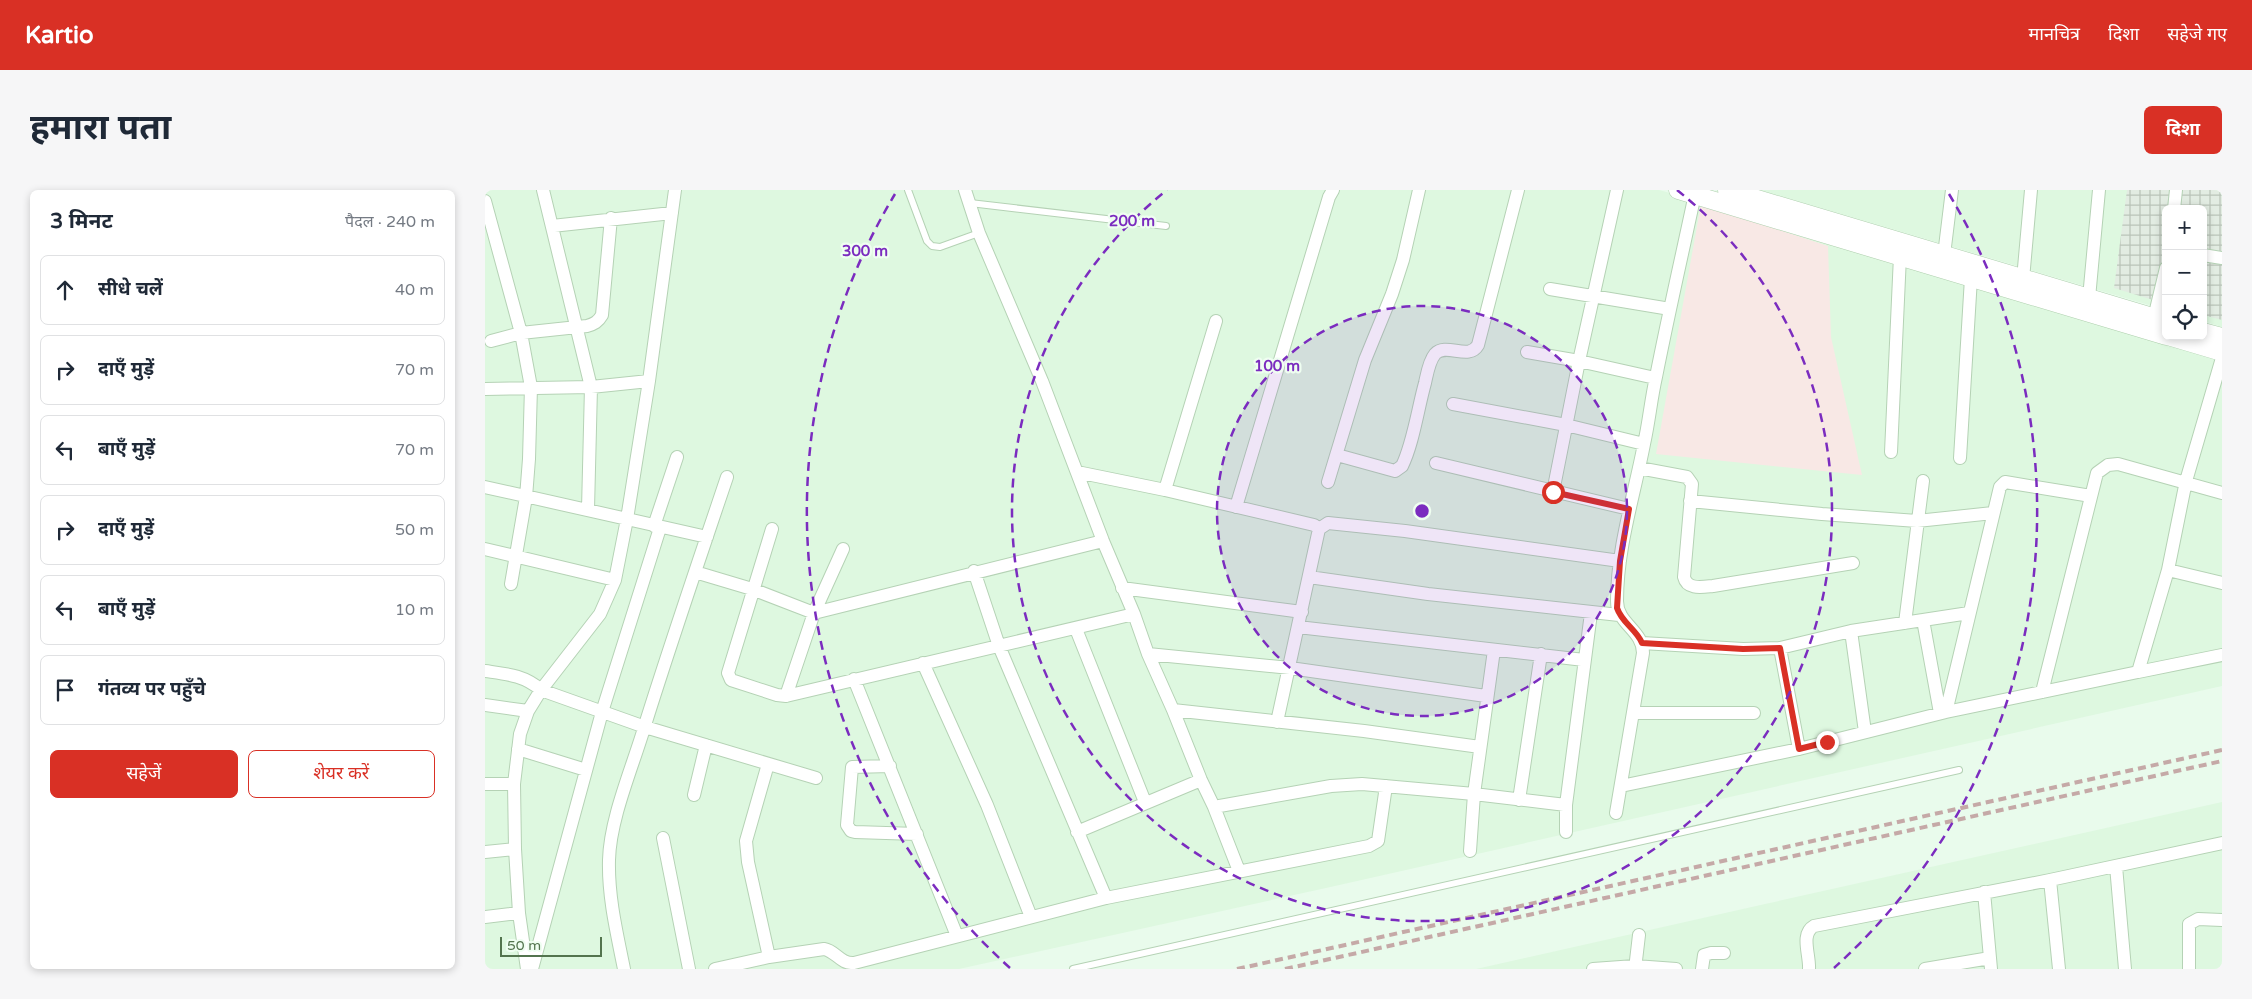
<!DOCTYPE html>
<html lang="hi">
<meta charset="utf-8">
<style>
body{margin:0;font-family:"Varela Round","Noto Sans Devanagari",sans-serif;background:#f6f6f7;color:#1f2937}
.controls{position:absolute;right:15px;top:15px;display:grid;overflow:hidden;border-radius:8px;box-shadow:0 2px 8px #0003}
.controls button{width:45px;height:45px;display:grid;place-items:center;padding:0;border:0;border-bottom:1px solid #e0e1e3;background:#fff;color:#1f2937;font:25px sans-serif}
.scale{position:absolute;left:15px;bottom:12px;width:102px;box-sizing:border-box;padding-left:5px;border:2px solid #53744e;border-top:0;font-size:14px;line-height:18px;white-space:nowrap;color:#53744e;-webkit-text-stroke:4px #effef1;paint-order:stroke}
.stop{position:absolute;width:15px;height:15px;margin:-11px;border:4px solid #d93025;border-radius:50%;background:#fff}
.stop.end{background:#d93025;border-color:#fff;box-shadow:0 1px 5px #0008}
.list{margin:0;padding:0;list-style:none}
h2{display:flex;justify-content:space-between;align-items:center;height:65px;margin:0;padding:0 20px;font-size:21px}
h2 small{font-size:16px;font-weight:400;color:#747a83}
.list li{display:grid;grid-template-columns:32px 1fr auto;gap:15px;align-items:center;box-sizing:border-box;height:70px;margin:0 10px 10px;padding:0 10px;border:1px solid #e0e1e3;border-radius:8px}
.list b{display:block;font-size:19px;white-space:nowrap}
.list em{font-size:16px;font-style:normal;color:#747a83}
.actions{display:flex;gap:10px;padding:15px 20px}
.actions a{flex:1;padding:11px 0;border:1px solid #d93025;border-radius:8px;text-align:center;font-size:18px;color:#d93025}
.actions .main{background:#d93025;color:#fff}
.icon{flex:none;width:28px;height:28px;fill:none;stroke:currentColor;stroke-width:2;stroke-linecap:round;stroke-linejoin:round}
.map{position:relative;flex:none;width:1737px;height:779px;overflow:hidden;border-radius:8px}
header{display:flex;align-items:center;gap:30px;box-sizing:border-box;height:70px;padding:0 25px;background:#d93025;color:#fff}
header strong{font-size:24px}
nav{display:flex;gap:28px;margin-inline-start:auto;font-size:18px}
.intro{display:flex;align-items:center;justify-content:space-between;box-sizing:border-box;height:120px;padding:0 30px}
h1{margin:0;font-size:35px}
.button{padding:12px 22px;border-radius:8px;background:#d93025;color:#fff;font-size:18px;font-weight:700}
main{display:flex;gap:30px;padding:0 30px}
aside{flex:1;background:#fff;border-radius:8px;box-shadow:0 2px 8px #0003}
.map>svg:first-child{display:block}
.residential{fill:#def8e0}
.industrial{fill:url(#industrial-grid)}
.education{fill:#f8e8e5}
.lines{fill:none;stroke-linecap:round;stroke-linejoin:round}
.service-casing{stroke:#b5d2b5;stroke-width:8}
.minor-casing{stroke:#b5d2b5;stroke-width:14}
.secondary-casing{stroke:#aecfad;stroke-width:19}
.service{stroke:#fff;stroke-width:6}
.minor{stroke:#fff;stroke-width:12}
.secondary{stroke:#fff;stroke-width:18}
.rail{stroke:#c5a9a7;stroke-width:4;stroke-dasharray:8 5;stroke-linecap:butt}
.route{stroke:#d93025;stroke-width:6}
.ring{fill:none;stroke:#7b2cbf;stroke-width:2.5;stroke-dasharray:9 6}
.centre{fill:#7b2cbf;stroke:#effef1;stroke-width:2.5}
.ring-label{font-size:15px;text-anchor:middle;font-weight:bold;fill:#7b2cbf;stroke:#effef1;stroke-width:4.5;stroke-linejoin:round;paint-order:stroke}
</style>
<header>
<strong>Kartio</strong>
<nav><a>मानचित्र</a><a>दिशा</a><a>सहेजे गए</a></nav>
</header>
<div class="intro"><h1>हमारा पता</h1><a class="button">दिशा</a></div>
<main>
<aside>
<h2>3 मिनट<small>पैदल · 240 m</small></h2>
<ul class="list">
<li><svg class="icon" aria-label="ahead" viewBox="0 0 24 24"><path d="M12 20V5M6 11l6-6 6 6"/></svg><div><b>सीधे चलें</b></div><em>40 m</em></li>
<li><svg class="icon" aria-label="right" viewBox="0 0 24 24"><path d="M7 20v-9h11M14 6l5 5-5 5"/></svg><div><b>दाएँ मुड़ें</b></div><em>70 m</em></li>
<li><svg class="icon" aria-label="left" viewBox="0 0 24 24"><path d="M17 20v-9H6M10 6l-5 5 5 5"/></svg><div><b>बाएँ मुड़ें</b></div><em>70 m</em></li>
<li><svg class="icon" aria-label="right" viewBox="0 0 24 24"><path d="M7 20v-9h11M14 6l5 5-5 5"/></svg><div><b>दाएँ मुड़ें</b></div><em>50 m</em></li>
<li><svg class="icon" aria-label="left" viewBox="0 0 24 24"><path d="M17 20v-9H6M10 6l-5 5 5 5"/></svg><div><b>बाएँ मुड़ें</b></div><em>10 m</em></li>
<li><svg class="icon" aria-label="arrive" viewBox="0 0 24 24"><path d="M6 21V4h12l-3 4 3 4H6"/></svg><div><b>गंतव्य पर पहुँचे</b></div></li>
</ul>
<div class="actions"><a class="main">सहेजें</a><a>शेयर करें</a></div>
</aside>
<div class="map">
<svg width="1737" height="779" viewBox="0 0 1737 779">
<defs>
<pattern id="industrial-grid" width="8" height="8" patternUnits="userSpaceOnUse" patternTransform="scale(1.25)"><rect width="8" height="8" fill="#e2ece2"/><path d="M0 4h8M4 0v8" fill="none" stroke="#bac4b9"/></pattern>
</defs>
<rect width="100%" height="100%" fill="#e9fbec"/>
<path class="residential" d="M0 0H1174L1200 7 1737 165V496L841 698 474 779H0Z
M1275 0H1737V137L1718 131V19H1681V120Z
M1737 612V779H991L1280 714Z"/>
<path class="industrial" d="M1642 0H1737V130L1718 125V19H1681V114L1629 98Z"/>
<path class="education" d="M1216 14 1343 56 1346 147 1377 285 1171 264Z"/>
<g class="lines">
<defs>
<path id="service" d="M423 0 442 51 447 56 455 57 494 43
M485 13 681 36
M588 779 1474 580"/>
<path id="minor" d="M58 0 106 197 103 319
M480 0 494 43 557 191 618 351 649 424 663 464 688 520 716 590 729 617 754 681
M0 11 36 143 46 197 44 269 41 307 26 394
M1689 19 1691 0
M67 36 187 23
M1459 65 1467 0
M1718 65 1737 68
M1538 89 1546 0
M1065 99 1185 119
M1604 108 1614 0
M1669 128 1681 78
M6 151 36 143 102 136C109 134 113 132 117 125L126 28
M1042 162 1094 171 1170 188
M0 199 106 197 164 191
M968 214 1081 235 1159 254
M1406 262 1415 66
M852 265 910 281 917 276C928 254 933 218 940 193 942 184 944 171 950 164 961 152 984 171 993 155L1033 0
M1475 268 1486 88
M951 273 1144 319
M1154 278 1202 287 1207 294 1199 387C1202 400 1217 397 1228 396L1368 373
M592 282 680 300 829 335 834 339
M843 292 880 170 907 104 918 70 934 0
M0 297 222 347
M680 300 731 131
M1068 302 1094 171 1132 0
M1205 311 1337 324 1432 331 1508 323
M751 317 844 7 848 0
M169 336 192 267
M287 339 243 483 246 490 292 505 301 506 649 424
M0 359 130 390
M1683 380 1737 393
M489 381 514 456 621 708
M210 382 267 399 329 423 618 351
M824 387 943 404 1134 425
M637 398 817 422
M1438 430 1455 523
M1420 433 1438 291
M813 437 1099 470
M591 439 660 612
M1366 441 1380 542
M1157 453 1258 459 1295 458 1366 441 1484 423
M1295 458 1314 559
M663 464 805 478 1001 506
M438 473 502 615 546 727
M0 481C21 484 39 485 56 500L160 537 331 588
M1653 482 1737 465
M369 489 472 746
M1557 502 1612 283 1623 275 1633 274 1737 303
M301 506 329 423 358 359
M0 515 43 521
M688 520 879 541 995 557
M1461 522 1515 297 1520 292 1606 306
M1149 523H1269
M792 532 834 339 843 333 920 341 1135 371
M33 559 101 580
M283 574 261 651 263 672 284 767
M405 576 367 577 362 635 366 641 370 642 432 644
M0 594H29
M1136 596 1314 559 1461 522 1653 482 1683 380 1701 291 1737 168
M209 605 221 555
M1034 610 1056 464
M729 617 846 596 877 594 989 604 1081 615
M1131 623 1158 463C1158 440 1132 434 1132 411 1132 358 1149 306 1159 254 1164 232 1166 209 1171 187 1183 126 1197 65 1210 4
M592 642 716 590
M1081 642V615L1106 423
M178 648 204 779
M985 661 989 604 1009 460
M0 662 30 659
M1631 676 1640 779
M1565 690 1574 779
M1499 702 1506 779
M0 727 34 723
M42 779 34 723 30 659 29 594 35 544 43 521 56 500 115 424 130 390 142 329 164 191 190 0
M47 779 117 522 175 338
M139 779C132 744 123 707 124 670 125 628 148 576 160 535 186 452 214 370 242 287
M230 779 284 767 339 759C351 761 355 774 369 773L621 708 884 656 893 651 901 596
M1108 779 1150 776 1191 779
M1150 779 1154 745
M1217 779 1219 765 1226 763H1239
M1324 779C1325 765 1315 744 1329 736L1565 690 1737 653
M1440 779 1505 768
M1704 779V734L1713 729 1737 730"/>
<path id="secondary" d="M1193 0 1681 146
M1242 0 1681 131
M1718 142 1737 147
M1683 146 1737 162"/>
</defs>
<use href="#service" class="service-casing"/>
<use href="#minor" class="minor-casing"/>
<use href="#secondary" class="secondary-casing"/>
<use href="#service" class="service"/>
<use href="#minor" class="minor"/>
<use href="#secondary" class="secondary"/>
<path class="rail" d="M752 779 1737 560
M800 779 1737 571"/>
</g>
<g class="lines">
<path class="route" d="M1068 302 1144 319 1135 371 1132 418C1137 433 1151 439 1157 453L1258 459 1295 458 1314 559 1342 552"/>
</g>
<circle cx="937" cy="321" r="205" fill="#7b2cbf" fill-opacity=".12"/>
<g class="ring">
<circle cx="937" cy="321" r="205"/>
<path d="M1192 0A410 410 0 1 1 682 0"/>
<path d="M525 778A615 615 0 0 1 410 4M1464 4A615 615 0 0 1 1349 778"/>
</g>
<circle cx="937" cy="321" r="8" class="centre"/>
<g class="ring-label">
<text x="647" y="36">200 m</text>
<text x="380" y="66">300 m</text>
<text x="792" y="181">100 m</text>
</g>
</svg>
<div class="controls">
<button>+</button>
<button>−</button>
<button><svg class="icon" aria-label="locate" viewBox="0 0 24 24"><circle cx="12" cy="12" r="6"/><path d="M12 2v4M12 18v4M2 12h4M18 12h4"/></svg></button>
</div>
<div class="scale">50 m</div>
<div class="stop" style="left:1068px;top:302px"></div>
<div class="stop end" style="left:1342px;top:552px"></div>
</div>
</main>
